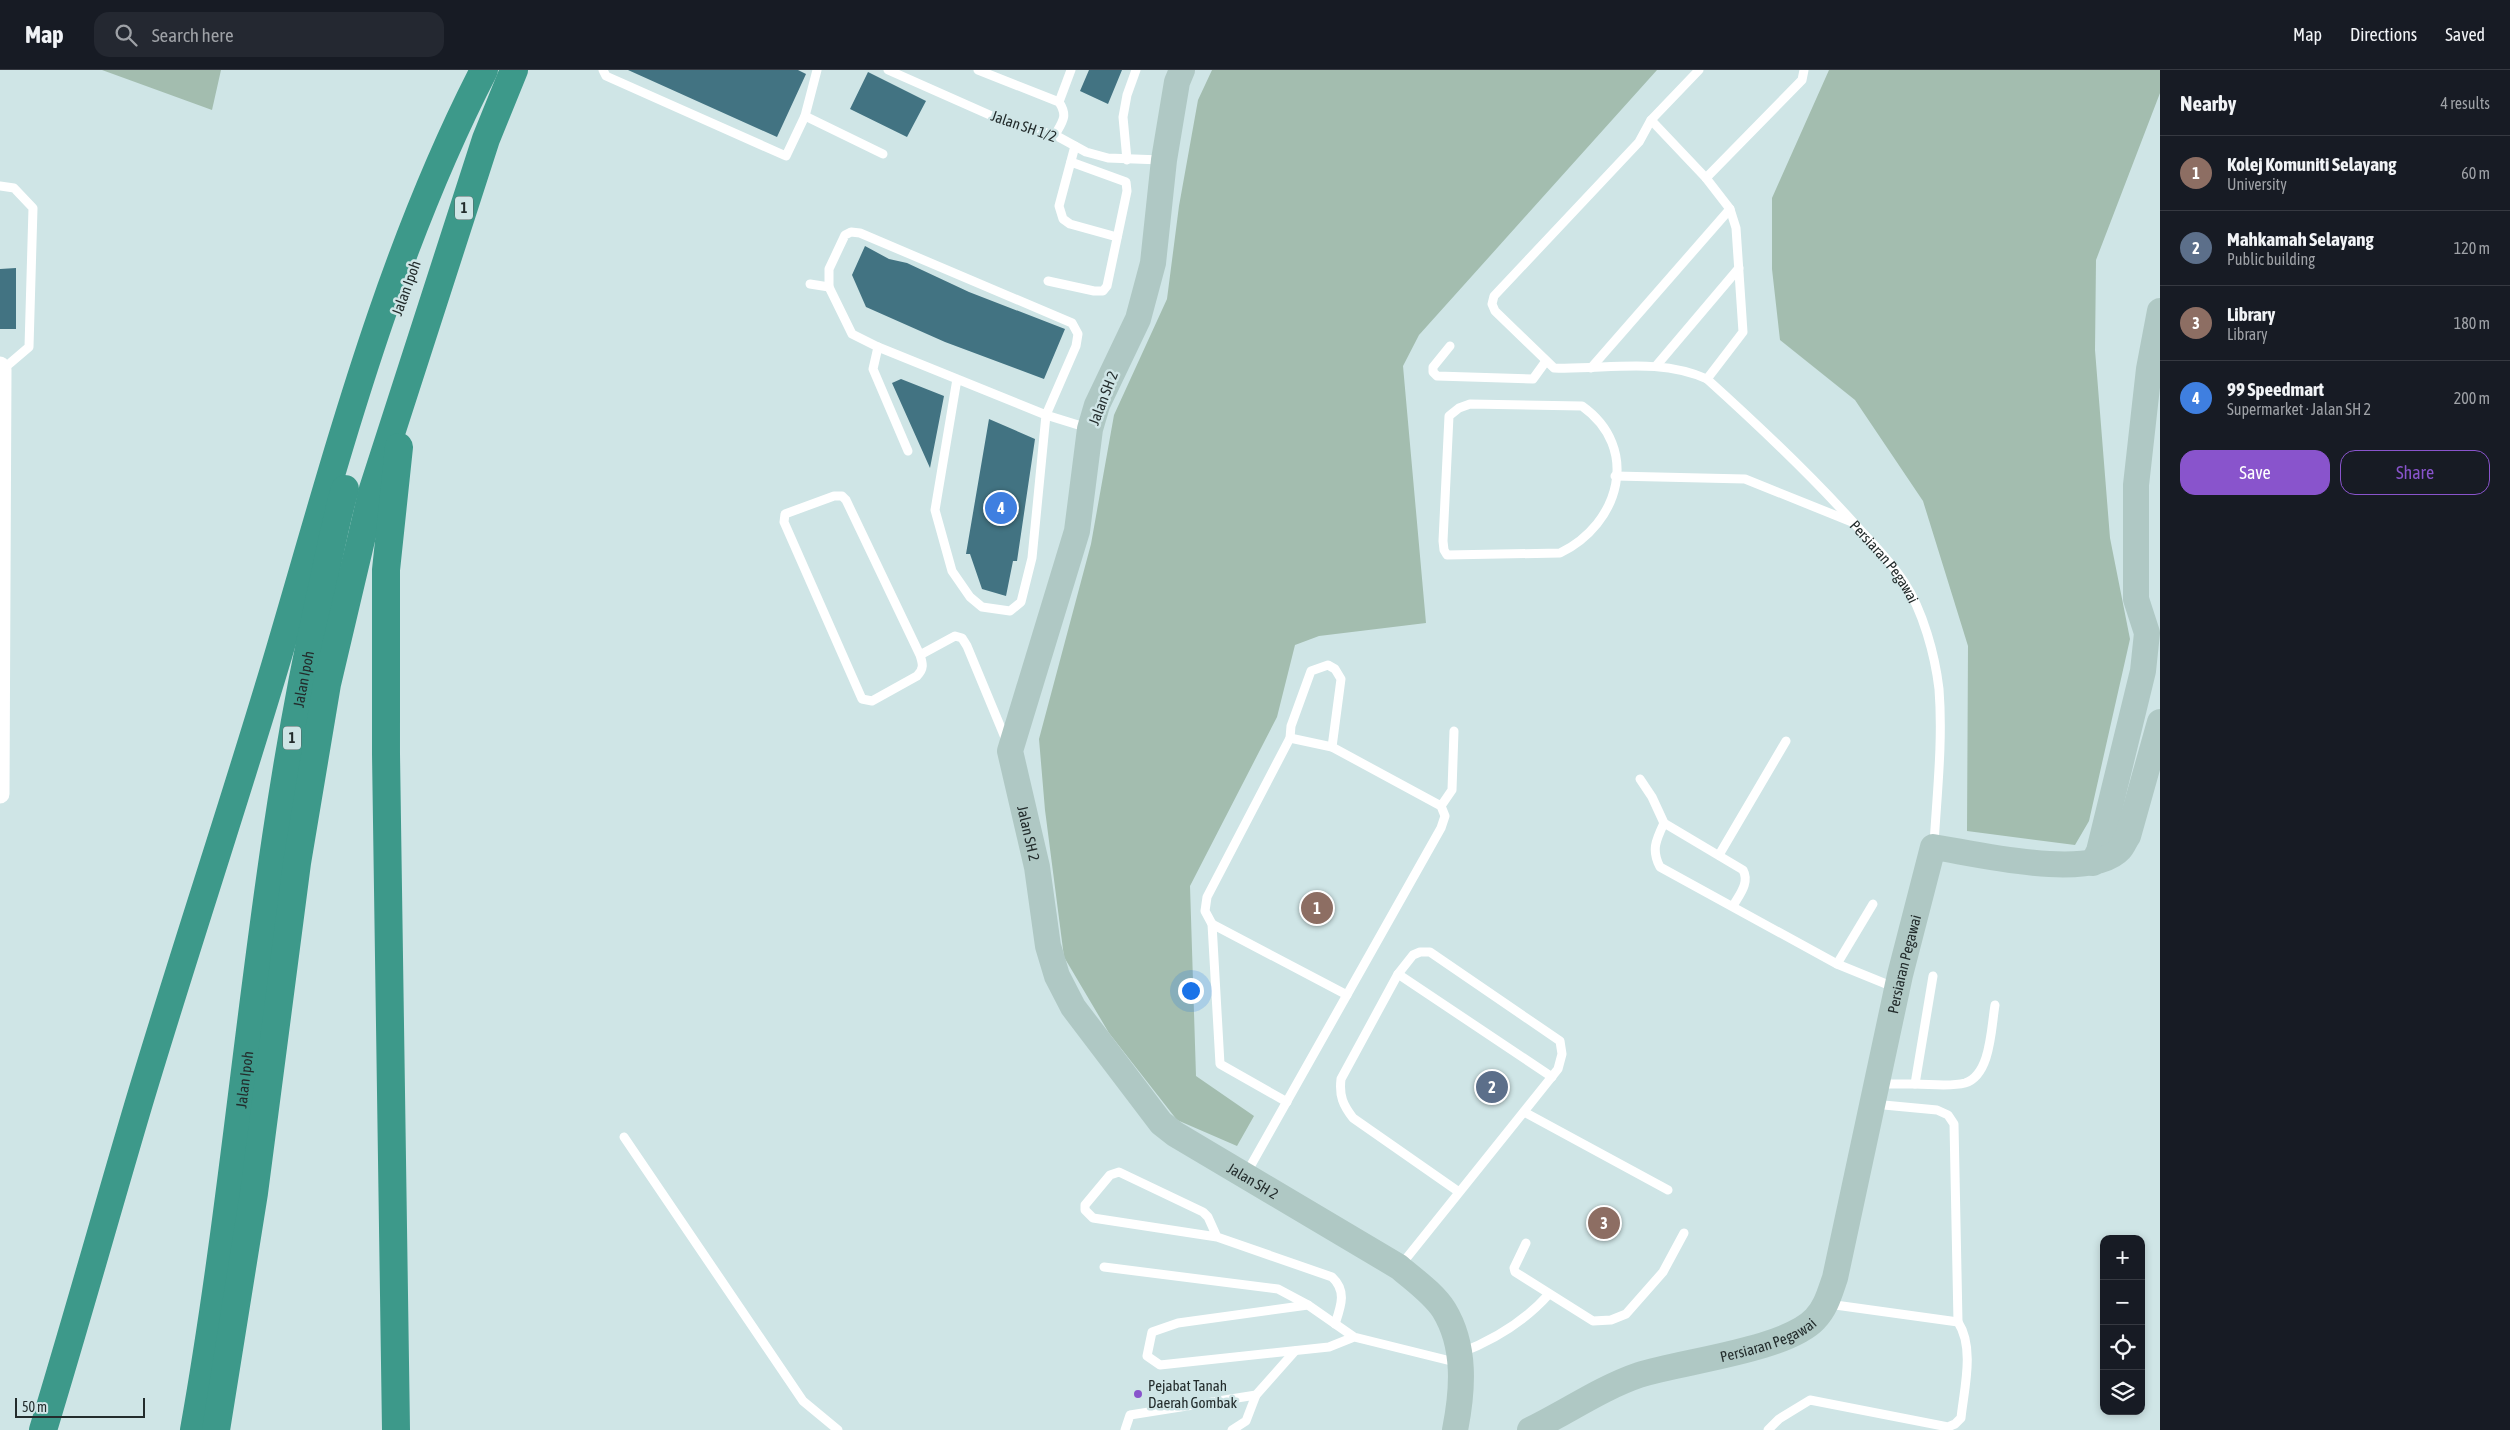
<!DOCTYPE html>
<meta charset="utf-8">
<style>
body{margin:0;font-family:"Asap Condensed",sans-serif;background:#242831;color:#f1f3f6}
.controls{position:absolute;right:15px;bottom:15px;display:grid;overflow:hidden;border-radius:10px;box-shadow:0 2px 8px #0003}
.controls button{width:45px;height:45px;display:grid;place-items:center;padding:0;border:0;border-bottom:1px solid #363941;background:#171b24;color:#f1f3f6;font:25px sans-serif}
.scale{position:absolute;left:15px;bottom:12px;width:130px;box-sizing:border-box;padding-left:5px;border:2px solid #232c2c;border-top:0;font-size:14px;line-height:18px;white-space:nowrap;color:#232c2c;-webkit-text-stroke:4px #cfe5e6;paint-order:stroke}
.you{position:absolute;left:1190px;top:920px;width:18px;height:18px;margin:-12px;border:4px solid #fff;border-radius:50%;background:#1a73e8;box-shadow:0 0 0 8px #1a73e833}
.badge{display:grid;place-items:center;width:32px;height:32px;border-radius:50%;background:#8954cc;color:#fff;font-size:16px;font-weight:700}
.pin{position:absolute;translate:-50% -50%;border:2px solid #fff;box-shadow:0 1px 5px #0006}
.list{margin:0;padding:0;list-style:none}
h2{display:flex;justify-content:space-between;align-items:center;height:65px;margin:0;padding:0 20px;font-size:21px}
h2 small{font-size:16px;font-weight:400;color:#9ea1a6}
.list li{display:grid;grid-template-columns:32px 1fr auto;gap:15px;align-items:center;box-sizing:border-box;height:75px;padding:0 20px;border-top:1px solid #363941}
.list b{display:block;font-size:19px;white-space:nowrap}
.list p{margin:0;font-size:16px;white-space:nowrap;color:#9ea1a6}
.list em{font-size:16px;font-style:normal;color:#9ea1a6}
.actions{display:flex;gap:10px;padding:15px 20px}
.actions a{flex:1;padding:11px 0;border:1px solid #8954cc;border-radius:15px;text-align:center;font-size:18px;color:#8954cc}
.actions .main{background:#8954cc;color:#fff}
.icon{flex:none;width:28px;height:28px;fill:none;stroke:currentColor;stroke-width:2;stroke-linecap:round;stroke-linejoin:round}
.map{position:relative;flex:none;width:2160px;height:1360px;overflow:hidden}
header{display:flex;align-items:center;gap:30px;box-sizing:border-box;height:70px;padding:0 25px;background:#171b24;border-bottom:1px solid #363941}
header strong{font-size:24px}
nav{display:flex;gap:28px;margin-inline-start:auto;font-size:18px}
.search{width:350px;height:45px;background:#242831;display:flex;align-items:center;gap:12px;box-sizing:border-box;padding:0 18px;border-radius:15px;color:#9ea1a6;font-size:19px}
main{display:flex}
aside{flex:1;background:#171b24}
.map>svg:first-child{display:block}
.green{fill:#a3bdaf}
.building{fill:#427382}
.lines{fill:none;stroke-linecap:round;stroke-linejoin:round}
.lane{stroke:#fff;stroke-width:9}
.street{stroke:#fff;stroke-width:19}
.secondary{stroke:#afc8c4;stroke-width:26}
.highway{stroke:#3d998a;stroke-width:28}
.poi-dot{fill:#8954cc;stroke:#cfe5e6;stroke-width:2}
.labels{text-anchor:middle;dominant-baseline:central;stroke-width:5;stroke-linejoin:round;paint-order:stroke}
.shield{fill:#cfe5e6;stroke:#576464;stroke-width:1}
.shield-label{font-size:14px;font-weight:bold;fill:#232c2c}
.street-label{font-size:15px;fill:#232c2c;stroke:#cfe5e6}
.poi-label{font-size:15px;fill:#232c2c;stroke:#cfe5e6;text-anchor:start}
</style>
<header>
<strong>Map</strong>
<div class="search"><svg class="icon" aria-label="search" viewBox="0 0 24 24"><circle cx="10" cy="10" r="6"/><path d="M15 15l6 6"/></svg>Search here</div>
<nav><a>Map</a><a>Directions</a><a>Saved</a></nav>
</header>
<main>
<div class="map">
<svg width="2160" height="1360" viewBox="0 0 2160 1360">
<rect width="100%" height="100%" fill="#cfe5e6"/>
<path class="green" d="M102 0H221L212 40Z
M1212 0H1657L1419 265 1403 296 1426 553 1319 566 1295 575 1277 647 1190 816 1196 1006 1254 1046 1237 1076 1177 1050 1109 963 1064 887 1045 740 1039 669 1091 474 1114 345 1167 229 1179 136 1198 30Z
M1829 0H2160V23L2096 190 2095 280 2110 468 2130 569 2089 751 2075 775 1967 761 1968 576 1923 431 1855 330 1780 270 1772 199V128Z"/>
<path class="building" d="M628 0H798L806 4 777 67Z
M1089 0H1122L1108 34 1080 21Z
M868 2 926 31 907 67 850 39Z
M865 176 889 189 907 193 969 222 1065 259 1044 309 945 272 866 237 852 205Z
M16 198V259H0V199Z
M901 309 944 326 930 398 892 313Z
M989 349 1035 369 1017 491H1013L1006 526 982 519 970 484H966Z"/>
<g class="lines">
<g class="lane">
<path d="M603 0 606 6 786 86 805 46 817 0"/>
<path d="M888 0 1001 50 1055 65 1086 82 1108 88 1161 90"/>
<path d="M978 0 1059 32C1068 46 1063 51 1055 65"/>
<path id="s1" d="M1699 0 1651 50 1639 72 1494 226 1492 234 1495 241 1554 298C1606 300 1658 287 1707 309 1758 355 1807 401 1853 452 1870 471 1890 490 1904 512 1923 541 1935 585 1939 619 1943 671 1937 723 1934 774"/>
<path d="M1059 32 1071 0"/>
<path d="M805 46 883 84"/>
<path d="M1651 50 1706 108 1730 139 1736 158 1743 262 1707 309"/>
<path d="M1075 76 1059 136 1063 149 1070 154 1117 167"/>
<path d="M1127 90 1123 47 1127 25 1136 0"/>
<path d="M1706 108 1802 10 1804 0"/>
<path d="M0 116 14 118 33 138 29 277 2 300"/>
<path d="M1048 211 1094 221H1103L1107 216 1127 121 1126 112 1071 92"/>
<path d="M810 214 829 217"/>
<path d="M1450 276 1433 297V302L1437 306 1533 309 1546 291"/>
<path d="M878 277 873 299 908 381"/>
<path d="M1656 296 1739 198"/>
<path d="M1591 298 1730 139"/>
<path d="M957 309 935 440 952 501 970 527 982 537 1010 541 1021 532 1032 488 1046 345 1076 276 1078 264 1072 253 860 163 851 162 845 165 829 199V217L852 264 878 277 1046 345 1088 358"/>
<path d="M1470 334 1582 336C1641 378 1620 454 1560 483L1447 485 1444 480 1443 471 1449 346 1459 338Z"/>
<path d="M1615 406 1745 409 1852 452"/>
<path d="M920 585 846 430 842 426H834L785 444 784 452 862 629 872 631 917 606C924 599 923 594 920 585L955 566 962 568 967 576 1006 670"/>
<path d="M1640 709 1652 727 1664 753 1743 800C1750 813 1739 825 1733 836"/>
<path d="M1441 736 1452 720 1454 661"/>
<path d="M1664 753C1656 770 1651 780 1660 797L1837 894 1896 918"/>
<path d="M1719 785 1786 671"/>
<path d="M1212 854 1347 925"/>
<path d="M1837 894 1873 834"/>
<path d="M1398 904 1552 1007"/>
<path d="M1879 1014H1915L1933 906"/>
<path d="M1915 1014C1930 1014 1950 1017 1965 1013 1991 1005 1991 958 1995 935"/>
<path d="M1287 1032 1220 994 1212 854 1205 841 1207 827 1290 668 1291 656 1311 601 1328 595 1335 599 1341 609 1332 677"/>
<path d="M1873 1034 1937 1040 1948 1045 1954 1054 1958 1252"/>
<path d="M1524 1042 1668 1120"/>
<path d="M624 1067 803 1331 838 1360"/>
<path d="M1246 1104 1441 758 1445 746 1441 736 1332 677 1290 668"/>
<path d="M1217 1167 1208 1147 1203 1142 1119 1102 1110 1105 1085 1135V1140L1093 1148 1217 1167 1332 1207C1347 1221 1341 1236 1335 1254"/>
<path d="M1526 1173 1514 1198 1515 1202 1593 1251 1611 1250 1626 1244 1663 1202 1684 1163"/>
<path d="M1401 1195 1558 999 1562 984 1560 971 1430 882H1420L1413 885 1398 904 1341 1009C1339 1026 1343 1035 1353 1048L1459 1122"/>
<path d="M1104 1197 1278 1219 1308 1235"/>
<path d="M1354 1267 1329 1277 1160 1295 1147 1286 1152 1262 1178 1253 1308 1235 1354 1267 1459 1293"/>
<path d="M1460 1283C1494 1270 1525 1251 1549 1224"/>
<path d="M1125 1360 1130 1345 1256 1325 1295 1281"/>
<path d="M1232 1360 1246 1351 1256 1325"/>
<path d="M1768 1360 1779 1349 1810 1330 1948 1357 1955 1354 1961 1348C1964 1319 1975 1278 1958 1252L1828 1234"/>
</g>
<path class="street" d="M0 296 2 300 0 724"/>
<g class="secondary">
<path id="s2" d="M1182 0 1177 12 1164 90 1153 193 1138 249 1097 335 1090 359 1077 461 1010 681 1037 797 1048 876 1057 906 1073 937 1161 1053 1175 1064 1399 1197C1414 1210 1433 1223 1444 1240 1466 1276 1463 1320 1455 1360"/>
<path d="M2093 793 2099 781 2143 601 2147 563 2136 529V415L2149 299 2160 241"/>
<path id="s3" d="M1530 1360C1567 1342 1601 1318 1639 1305 1683 1291 1786 1280 1815 1249 1826 1238 1830 1222 1835 1208L1900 905 1933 777C1974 783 2090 812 2120 779 2123 776 2125 770 2128 766L2160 652"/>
</g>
<g class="highway">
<path d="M43 1360C76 1252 106 1144 138 1036 182 889 231 743 275 596 335 394 387 188 484 0"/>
<path id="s4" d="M194 1360C243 1085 258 804 319 531 328 494 334 456 345 419"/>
<path d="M216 1360 254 1123 297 793 327 614 373 419 486 69 514 0"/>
<path d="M396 1360 386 684V500L399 377"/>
</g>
</g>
<circle class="poi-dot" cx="1138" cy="1324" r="5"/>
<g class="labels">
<g class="shield">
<rect x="455" y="126.5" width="18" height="23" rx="4"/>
<rect x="283" y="656.5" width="18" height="23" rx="4"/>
</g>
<g class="shield-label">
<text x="464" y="138">1</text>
<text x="292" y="668">1</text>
</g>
<g class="street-label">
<text transform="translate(1024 56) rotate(19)">Jalan SH 1/2</text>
<text transform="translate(406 218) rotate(-70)">Jalan Ipoh</text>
<text transform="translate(1103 328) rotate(-69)">Jalan SH 2</text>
<text stroke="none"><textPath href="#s1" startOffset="814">Persiaran Pegawai</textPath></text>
<text stroke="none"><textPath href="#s4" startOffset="759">Jalan Ipoh</textPath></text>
<text stroke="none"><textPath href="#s2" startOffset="791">Jalan SH 2</textPath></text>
<text stroke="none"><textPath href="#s3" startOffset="676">Persiaran Pegawai</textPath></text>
<text stroke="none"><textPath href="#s4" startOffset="354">Jalan Ipoh</textPath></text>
<text stroke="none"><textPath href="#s2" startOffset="1226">Jalan SH 2</textPath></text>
<text stroke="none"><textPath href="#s3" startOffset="256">Persiaran Pegawai</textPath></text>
</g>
<g class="poi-label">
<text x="1148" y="1315">Pejabat Tanah<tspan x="1148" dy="17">Daerah Gombak</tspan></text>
</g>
</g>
</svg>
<div class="controls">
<button>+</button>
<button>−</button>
<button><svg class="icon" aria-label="locate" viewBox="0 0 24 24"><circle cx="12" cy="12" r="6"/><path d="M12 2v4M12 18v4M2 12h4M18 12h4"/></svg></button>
<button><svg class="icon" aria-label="layers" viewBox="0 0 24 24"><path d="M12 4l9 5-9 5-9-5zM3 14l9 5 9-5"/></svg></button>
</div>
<div class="scale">50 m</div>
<div class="you"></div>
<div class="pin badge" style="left:1317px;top:838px;background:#8d6e63">1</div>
<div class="pin badge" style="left:1492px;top:1017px;background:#5c6f8a">2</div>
<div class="pin badge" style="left:1604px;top:1153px;background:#8d6e63">3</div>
<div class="pin badge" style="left:1001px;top:438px;background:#3f7fe0">4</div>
</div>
<aside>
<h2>Nearby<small>4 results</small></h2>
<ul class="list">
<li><span class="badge" style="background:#8d6e63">1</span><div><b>Kolej Komuniti Selayang</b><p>University</p></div><em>60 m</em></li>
<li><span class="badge" style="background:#5c6f8a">2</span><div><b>Mahkamah Selayang</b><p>Public building</p></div><em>120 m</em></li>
<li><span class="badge" style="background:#8d6e63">3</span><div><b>Library</b><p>Library</p></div><em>180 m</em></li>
<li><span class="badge" style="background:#3f7fe0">4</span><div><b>99 Speedmart</b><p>Supermarket · Jalan SH 2</p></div><em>200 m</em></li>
</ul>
<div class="actions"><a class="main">Save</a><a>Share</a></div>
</aside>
</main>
